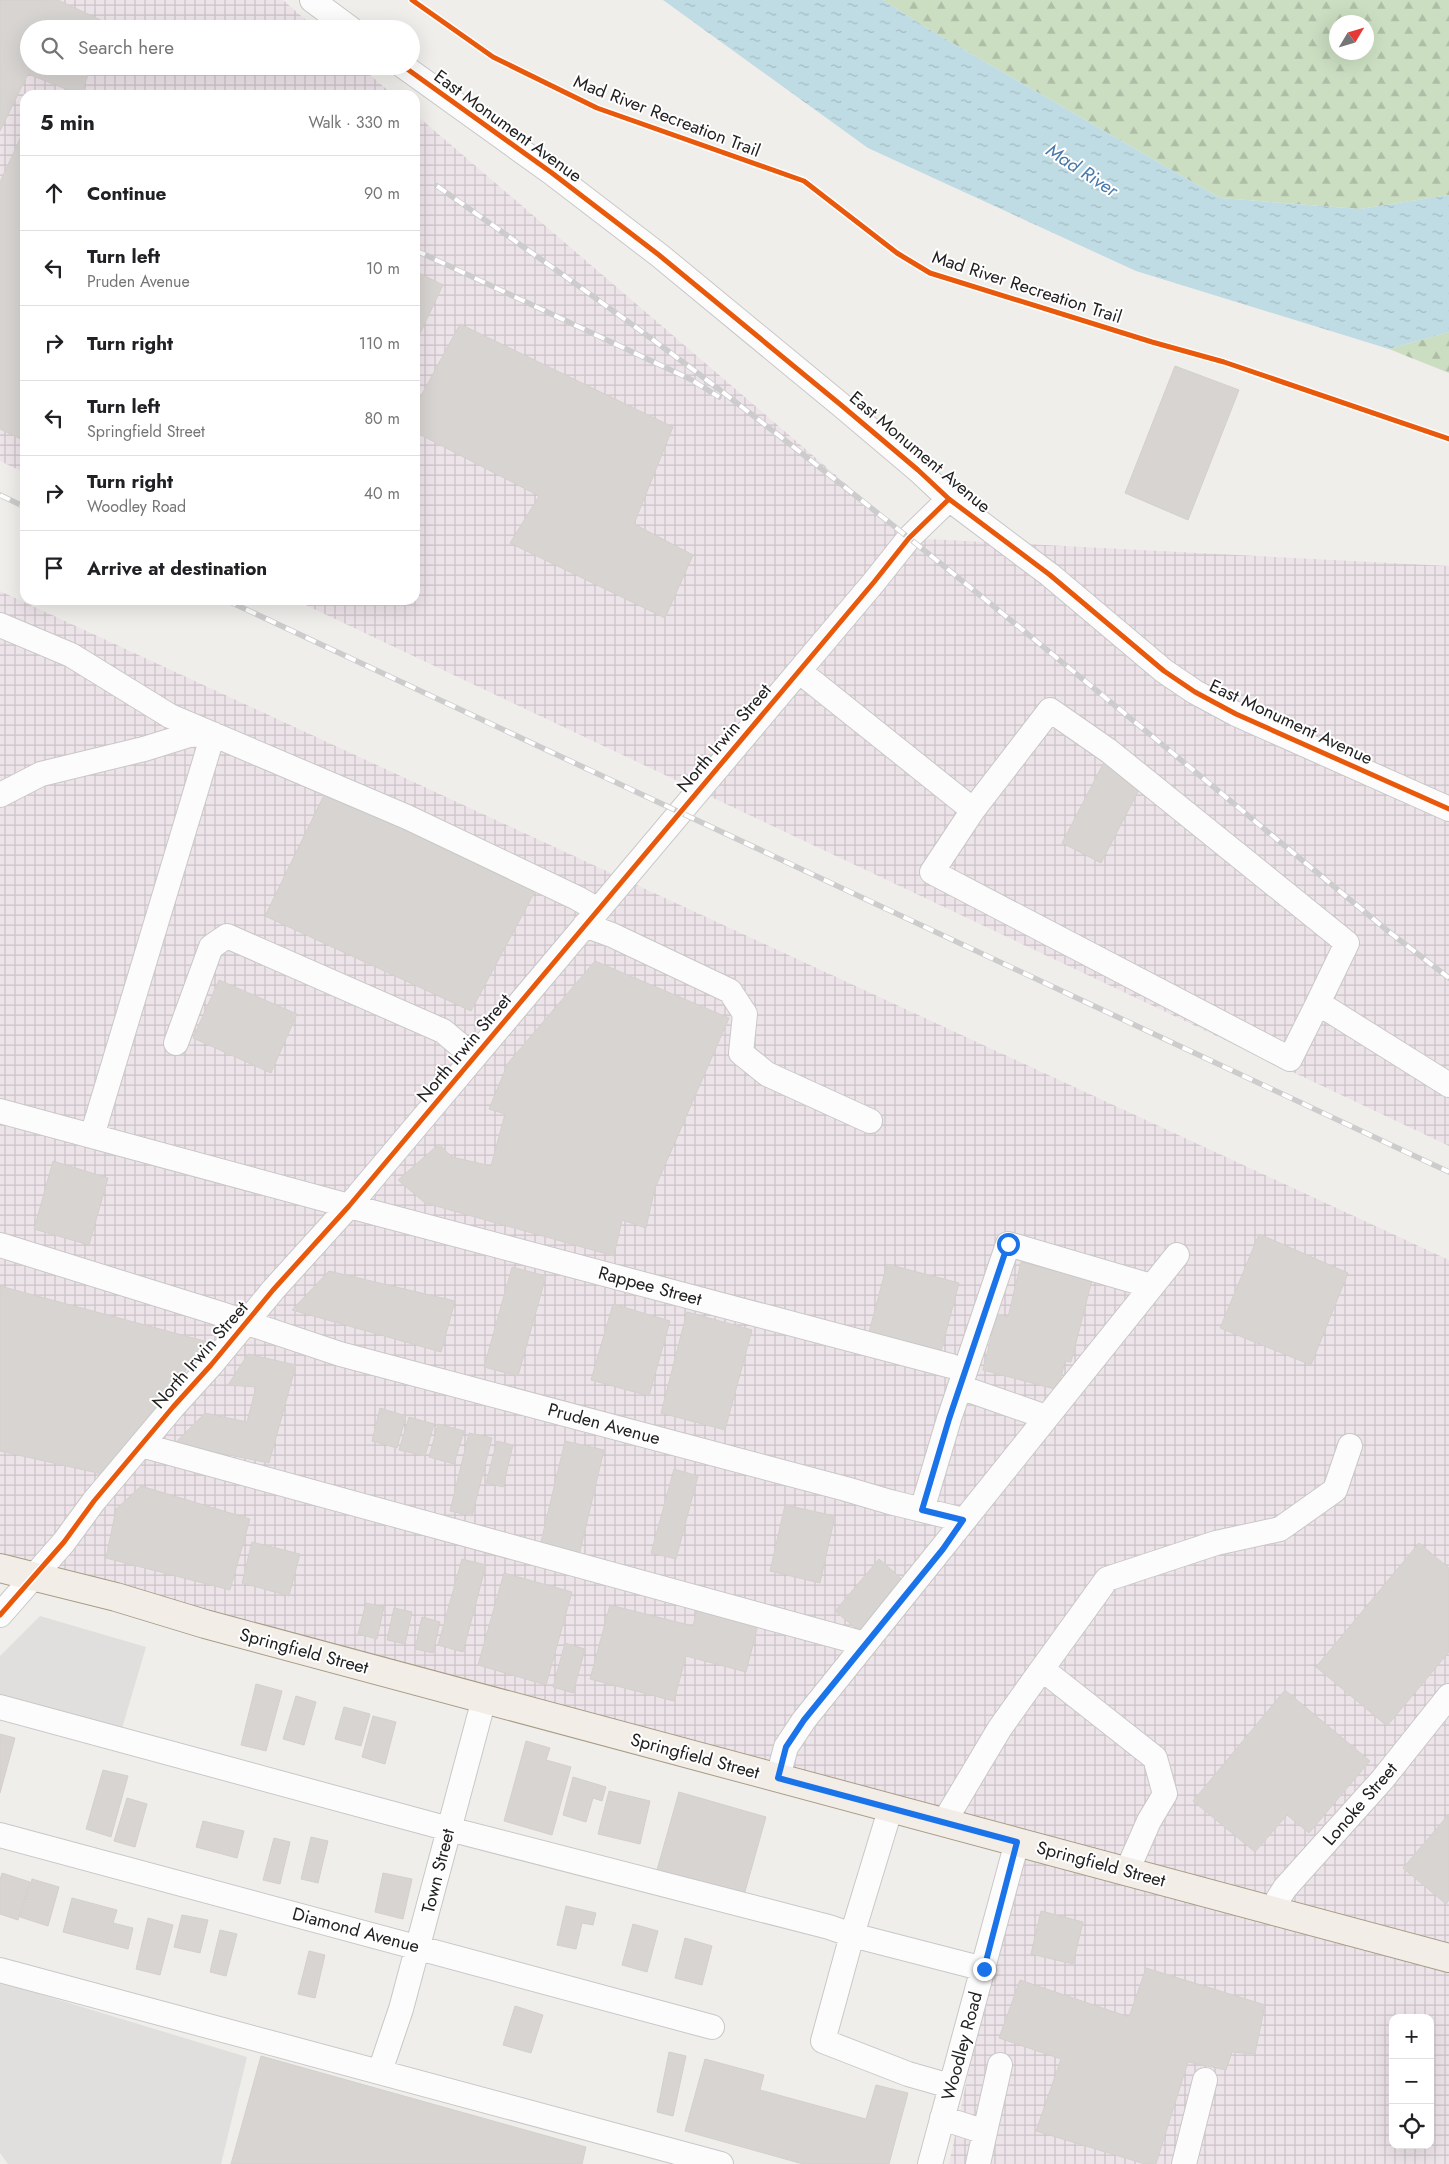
<!DOCTYPE html>
<meta charset="utf-8">
<style>
body{margin:0;font-family:Jost,sans-serif;background:#f2f2f2;color:#202124}
.controls{position:absolute;right:15px;bottom:15px;display:grid;overflow:hidden;border-radius:10px;box-shadow:0 5px 20px #0002}
.controls button{width:45px;height:45px;display:grid;place-items:center;padding:0;border:0;border-bottom:1px solid #e0e0e0;background:#fff;color:#202124;font:25px sans-serif}
.compass{position:absolute;left:1329px;top:15px;width:45px;height:45px;border-radius:50%;background:#fff;box-shadow:0 5px 20px #0002;rotate:52deg}
.stop{position:absolute;width:15px;height:15px;margin:-11px;border:4px solid #1a73e8;border-radius:50%;background:#fff}
.stop.end{background:#1a73e8;border-color:#fff;box-shadow:0 1px 5px #0008}
.list{margin:0;padding:0;list-style:none}
h2{display:flex;justify-content:space-between;align-items:center;height:65px;margin:0;padding:0 20px;font-size:21px}
h2 small{font-size:16px;font-weight:400;color:#757577}
.list li{display:grid;grid-template-columns:32px 1fr auto;gap:15px;align-items:center;box-sizing:border-box;height:75px;padding:0 20px;border-top:1px solid #e0e0e0}
.list b{display:block;font-size:19px;white-space:nowrap}
.list p{margin:0;font-size:16px;white-space:nowrap;color:#757577}
.list em{font-size:16px;font-style:normal;color:#757577}
.icon{flex:none;width:28px;height:28px;fill:none;stroke:currentColor;stroke-width:2;stroke-linecap:round;stroke-linejoin:round}
.map{position:relative;flex:none;width:1449px;height:2164px;overflow:hidden}
.search{position:absolute;background:#fff;box-shadow:0 5px 20px #0002;left:20px;top:20px;width:400px;height:55px;display:flex;align-items:center;gap:12px;box-sizing:border-box;padding:0 18px;border-radius:28px;color:#757577;font-size:19px}
.panel{position:absolute;background:#fff;box-shadow:0 5px 20px #0002;left:20px;top:90px;width:400px;height:515px;border-radius:15px}
.map>svg:first-child{display:block}
.industrial{fill:url(#industrial-grid);fill-rule:evenodd}
.forest{fill:url(#forest-firs);fill-rule:evenodd}
.parking{fill:#e0dfde}
.water{fill:url(#water-ripples)}
.building{fill:#d7d4d2;stroke:#d3d0cc}
.lines{fill:none;stroke-linecap:round;stroke-linejoin:round}
.minor-casing{stroke:#c9c8c7;stroke-width:26}
.major-casing{stroke:#a79c86;stroke-width:30}
.minor{stroke:#fdfcfc;stroke-width:24}
.major{stroke:#f3ede7;stroke-width:28}
.rail-casing{stroke:#ccc;stroke-width:5.5}
.rail{stroke:#fff;stroke-width:4;stroke-dasharray:11;stroke-linecap:butt}
.cycleway-casing{stroke:#fff;stroke-width:8}
.cycleway{stroke:#e8590c;stroke-width:5}
.route{stroke:#1a73e8;stroke-width:6}
.labels{text-anchor:middle;dominant-baseline:central;stroke-width:4;stroke-linejoin:round;paint-order:stroke}
.street-label{font-size:18px;fill:#222;stroke:#fff}
.water-label{font-size:19px;font-style:italic;fill:#4a7aab;stroke:#fff}
</style>
<div class="map">
<svg width="1449" height="2164" viewBox="0 0 1449 2164">
<defs>
<pattern id="industrial-grid" width="8" height="8" patternUnits="userSpaceOnUse" patternTransform="scale(1.25)"><rect width="8" height="8" fill="#ede4e9"/><path d="M0 4h8M4 0v8" fill="none" stroke="#cbc3c8"/></pattern>
<pattern id="forest-firs" width="22" height="20" patternUnits="userSpaceOnUse" patternTransform="scale(1.25)"><rect width="22" height="20" fill="#cbdec1"/><path d="M5 1l3.5 6h-7zM16 11l3.5 6h-7z" fill="#aebea6"/></pattern>
<pattern id="water-ripples" width="26" height="14" patternUnits="userSpaceOnUse" patternTransform="scale(1.25)"><rect width="26" height="14" fill="#bfdbe3"/><path d="M2 4q2-2 4 0t4 0M15 11q2-2 4 0t4 0" fill="none" stroke="#a4bcc2"/></pattern>
</defs>
<rect width="100%" height="100%" fill="#f0eeeb"/>
<path class="industrial" d="M0 0H283L316 29H29V66H360L393 95H25V473L0 461Z
M415 114 909 538 1449 566V1146L295 600H415Z
M0 591 1449 1260V2164H949L1017 1842 0 1558ZM1393 2018H1430V2145H1393Z"/>
<path class="forest" d="M883 0H1449V195L1360 209 1220 198 930 30ZM1336 22H1366V52H1336Z
M1449 332V373L1389 349Z"/>
<path class="parking" d="M40 1616 146 1647 121 1732 0 1697V1656Z
M0 1982 247 2057 221 2164H8L0 2153Z"/>
<path class="water" d="M663 0H883L930 30 1220 198 1360 209 1449 195V332L1389 349 1136 271 868 148Z"/>
<path class="building" d="M0 0H58L107 23 105 29H29V66H91L81 95 28 74 0 131Z
M25 128V441L0 429V182Z
M415 271 443 285 415 344Z
M460 324 673 427 634 524 693 555 665 618 510 543 539 496 415 432V407Z
M1175 366 1239 390 1188 520 1125 493Z
M1104 762 1143 782 1101 863 1062 843Z
M325 793 539 884 471 1011 265 916Z
M595 961 729 1018 655 1188 646 1228 622 1220 614 1256 425 1203 398 1180 439 1144 452 1157 491 1166 505 1114 489 1109 508 1063Z
M219 980 297 1014 271 1073 193 1038Z
M53 1161 108 1178 89 1245 34 1229Z
M1259 1234 1348 1273 1311 1365 1220 1328Z
M1021 1262 1092 1280 1071 1362 1065 1361 1058 1390 983 1370 997 1314 1008 1317Z
M887 1264 959 1283 939 1359 867 1340Z
M512 1267 546 1276 518 1376 484 1367Z
M329 1271 455 1301 441 1352 292 1310Z
M0 1286 208 1342 102 1474 0 1451Z
M613 1304 670 1321 649 1396 591 1380Z
M687 1312 752 1330 725 1430 661 1413Z
M248 1354 296 1365 269 1463 174 1444 205 1413 247 1422 256 1387 228 1385Z
M380 1408 406 1416 397 1448 372 1441Z
M409 1417 434 1424 425 1456 399 1450Z
M438 1424 464 1431 454 1464 429 1457Z
M469 1433 492 1438 472 1516 450 1511Z
M497 1441 513 1445 503 1487 486 1483Z
M565 1441 604 1450 578 1560 539 1550Z
M674 1469 698 1476 676 1559 651 1553Z
M141 1486 250 1519 230 1590 106 1558 116 1509Z
M785 1505 835 1516 820 1583 770 1571Z
M252 1542 300 1554 289 1596 242 1583Z
M1419 1543 1449 1568V1652L1387 1726 1316 1667Z
M462 1559 486 1565 463 1652 438 1645Z
M879 1559 903 1580 859 1631 835 1611Z
M504 1573 572 1592 546 1685 478 1665Z
M366 1603 384 1607 377 1639 358 1634Z
M610 1605 693 1626 697 1609 758 1625 746 1672 686 1656 674 1701 590 1679Z
M394 1608 412 1612 405 1644 387 1640Z
M422 1617 440 1622 433 1653 415 1649Z
M565 1643 585 1649 573 1693 553 1687Z
M256 1684 282 1691 266 1751 241 1745Z
M1285 1690 1370 1761 1309 1833 1287 1815 1255 1852 1193 1801Z
M296 1696 316 1702 304 1745 283 1739Z
M344 1707 370 1714 361 1746 335 1739Z
M373 1716 396 1722 385 1764 362 1757Z
M0 1734 15 1738 0 1793Z
M526 1741 550 1748 546 1760 571 1767 552 1835 504 1821Z
M103 1770 128 1776 111 1837 86 1829Z
M573 1777 606 1787 602 1801 593 1798 586 1822 563 1815Z
M609 1791 650 1801 640 1844 598 1834Z
M679 1792 766 1817 744 1895 657 1870Z
M127 1798 147 1804 135 1847 114 1841Z
M1449 1814V1900L1446 1904 1403 1868Z
M203 1821 244 1831 237 1858 196 1847Z
M311 1837 328 1841 318 1883 301 1879Z
M274 1838 290 1842 280 1884 263 1880Z
M2 1873 30 1882 18 1920 0 1914V1880Z
M383 1873 412 1879 403 1919 375 1912Z
M32 1879 59 1887 48 1926 20 1917Z
M72 1898 117 1910 113 1923 133 1928 128 1949 63 1932Z
M566 1906 596 1913 593 1925 582 1923 576 1949 557 1945Z
M1041 1911 1083 1922 1073 1964 1031 1954Z
M182 1915 208 1920 200 1953 174 1947Z
M148 1918 173 1925 160 1975 136 1969Z
M633 1924 658 1931 647 1972 622 1965Z
M220 1930 237 1934 226 1976 210 1972Z
M685 1938 712 1946 702 1985 675 1978Z
M309 1951 325 1955 315 1998 298 1994Z
M1146 1968 1265 2005 1255 2054 1232 2052 1226 2070 1188 2062 1156 2164H1145L1036 2131 1061 2059 999 2038 1020 1980 1129 2017Z
M515 2006 543 2015 531 2053 503 2045Z
M669 2052 686 2056 673 2116 657 2112Z
M261 2056 586 2147 582 2164H231Z
M705 2059 764 2075 760 2090 866 2119 876 2085 908 2093 889 2164H803L685 2131Z"/>
<g class="lines">
<defs>
<path id="minor" d="M312 0 351 29
M403 66 552 173 659 255 841 405 918 470 949 499 1050 575 1164 671 1195 692 1236 714 1449 809
M0 625 71 655 170 716 407 817 577 898 598 910
M799 671 973 810 932 872 1290 1059 1318 1003 1449 1085
M0 795 41 774 144 749 189 735 213 734 92 1136
M973 810 1050 710 1109 751 1347 943 1318 1003
M585 925 612 935 730 991 745 1014 741 1053 767 1074 870 1121
M176 1043 211 947 227 936 443 1031 474 1057
M0 1111 349 1206 951 1366
M0 1245 221 1314 340 1354 846 1489 890 1502 963 1520
M960 1387 1046 1417
M141 1445 865 1644
M922 1510 949 1419 1008 1244 1151 1286
M0 1615 64 1542 94 1501 173 1407 211 1365 273 1290 349 1206 874 582 909 538 949 499
M1042 1669 1107 1579 1216 1543 1280 1529 1335 1490 1350 1446
M0 1707 449 1829 829 1927 852 1935 984 1969
M778 1777 786 1747 804 1720 1177 1255
M891 1807 852 1935 823 2041 908 2074 950 2086
M944 1822 1000 1728 1042 1669 1155 1758 1165 1794 1149 1821 1127 1871
M0 1835 712 2027
M1275 1913 1278 1899 1285 1888 1382 1780 1449 1696
M0 1970 721 2164
M380 2071 401 2009 484 1699
M942 2118 985 2132 1000 2065
M930 2164 1017 1842
M978 2164 985 2132
M1184 2164 1205 2080"/>
<path id="major" d="M0 1568 116 1597 205 1624 1449 1958"/>
</defs>
<use href="#minor" class="minor-casing"/>
<use href="#major" class="major-casing"/>
<use href="#minor" class="minor"/>
<use href="#major" class="major"/>
<defs>
<path id="rail" d="M437 186C539 258 643 330 742 407 962 576 1174 755 1388 931L1449 978
M415 250 690 379 719 397
M0 495 25 507
M226 600 1449 1172"/>
</defs>
<use href="#rail" class="rail-casing"/>
<use href="#rail" class="rail"/>
<defs>
<path id="cycleway" d="M412 0 493 57 597 108 804 181 897 253 930 273 1152 342 1224 362 1449 439
M403 66 552 173 659 255 841 405 918 470 949 499 1050 575 1164 671 1195 692 1236 714 1449 809
M0 1615 64 1542 94 1501 173 1407 211 1365 273 1290 349 1206 874 582 909 538 949 499"/>
</defs>
<use href="#cycleway" class="cycleway-casing"/>
<use href="#cycleway" class="cycleway"/>
</g>
<g class="lines">
<path class="route" d="M984 1969 1017 1842 778 1778 786 1747 804 1720 943 1549 963 1520 922 1510 949 1419 1008 1244"/>
</g>
<g class="labels">
<g class="street-label">
<text transform="translate(667 116) rotate(21)">Mad River Recreation Trail</text>
<text transform="translate(508 126) rotate(36)">East Monument Avenue</text>
<text transform="translate(1027 287) rotate(18)">Mad River Recreation Trail</text>
<text transform="translate(920 452) rotate(40)">East Monument Avenue</text>
<text transform="translate(1291 722) rotate(25)">East Monument Avenue</text>
<text transform="translate(724 738) rotate(-50)">North Irwin Street</text>
<text transform="translate(464 1048) rotate(-50)">North Irwin Street</text>
<text transform="translate(650 1286) rotate(15)">Rappee Street</text>
<text transform="translate(200 1355) rotate(-49)">North Irwin Street</text>
<text transform="translate(604 1424) rotate(15)">Pruden Avenue</text>
<text transform="translate(304 1651) rotate(15)">Springfield Street</text>
<text transform="translate(695 1756) rotate(15)">Springfield Street</text>
<text transform="translate(1360 1804) rotate(-49)">Lonoke Street</text>
<text transform="translate(1101 1864) rotate(15)">Springfield Street</text>
<text transform="translate(438 1871) rotate(-76)">Town Street</text>
<text transform="translate(356 1930) rotate(15)">Diamond Avenue</text>
<text transform="translate(962 2046) rotate(-75)">Woodley Road</text>
</g>
<g class="water-label">
<text transform="translate(1082 170) rotate(33)">Mad River</text>
</g>
</g>
</svg>
<div class="controls">
<button>+</button>
<button>−</button>
<button><svg class="icon" aria-label="locate" viewBox="0 0 24 24"><circle cx="12" cy="12" r="6"/><path d="M12 2v4M12 18v4M2 12h4M18 12h4"/></svg></button>
</div>
<svg class="compass" viewBox="-18 -18 36 36"><path d="M0-13l5 13h-10z" fill="#e53935"/><path d="M0 13l5-13h-10z" fill="#757577"/></svg>
<div class="stop" style="left:1008px;top:1244px"></div>
<div class="stop end" style="left:984px;top:1969px"></div>
<div class="search"><svg class="icon" aria-label="search" viewBox="0 0 24 24"><circle cx="10" cy="10" r="6"/><path d="M15 15l6 6"/></svg>Search here</div>
<section class="panel">
<h2>5 min<small>Walk · 330 m</small></h2>
<ul class="list">
<li><svg class="icon" aria-label="ahead" viewBox="0 0 24 24"><path d="M12 20V5M6 11l6-6 6 6"/></svg><div><b>Continue</b></div><em>90 m</em></li>
<li><svg class="icon" aria-label="left" viewBox="0 0 24 24"><path d="M17 20v-9H6M10 6l-5 5 5 5"/></svg><div><b>Turn left</b><p>Pruden Avenue</p></div><em>10 m</em></li>
<li><svg class="icon" aria-label="right" viewBox="0 0 24 24"><path d="M7 20v-9h11M14 6l5 5-5 5"/></svg><div><b>Turn right</b></div><em>110 m</em></li>
<li><svg class="icon" aria-label="left" viewBox="0 0 24 24"><path d="M17 20v-9H6M10 6l-5 5 5 5"/></svg><div><b>Turn left</b><p>Springfield Street</p></div><em>80 m</em></li>
<li><svg class="icon" aria-label="right" viewBox="0 0 24 24"><path d="M7 20v-9h11M14 6l5 5-5 5"/></svg><div><b>Turn right</b><p>Woodley Road</p></div><em>40 m</em></li>
<li><svg class="icon" aria-label="arrive" viewBox="0 0 24 24"><path d="M6 21V4h12l-3 4 3 4H6"/></svg><div><b>Arrive at destination</b></div></li>
</ul>
</section>
</div>
